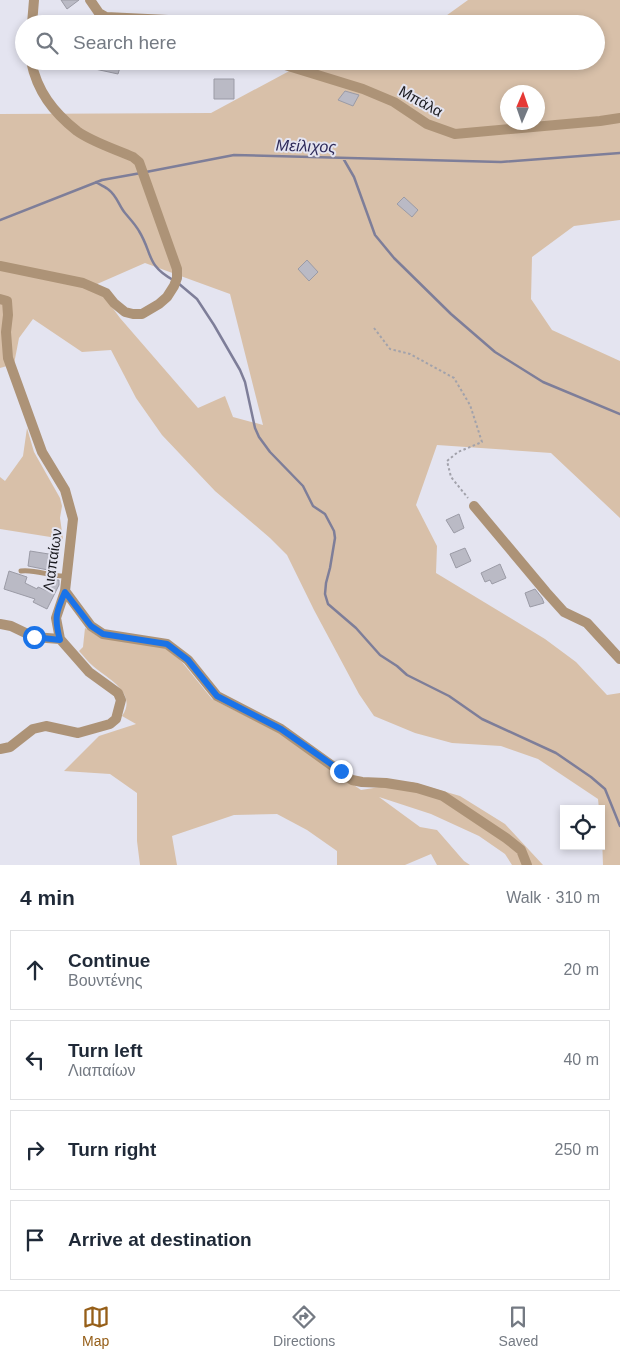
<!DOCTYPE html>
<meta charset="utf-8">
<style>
body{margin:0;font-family:Helvetica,sans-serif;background:#f2f2f3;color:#1f2937}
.controls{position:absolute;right:15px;bottom:15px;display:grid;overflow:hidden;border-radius:0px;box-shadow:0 2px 8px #0003}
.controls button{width:45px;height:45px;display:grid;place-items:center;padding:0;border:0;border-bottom:1px solid #e0e1e3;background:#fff;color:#1f2937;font:25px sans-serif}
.compass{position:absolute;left:500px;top:85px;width:45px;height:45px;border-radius:50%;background:#fff;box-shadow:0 2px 8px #0003;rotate:2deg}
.stop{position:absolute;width:15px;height:15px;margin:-11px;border:4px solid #1a73e8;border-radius:50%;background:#fff}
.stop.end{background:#1a73e8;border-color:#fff;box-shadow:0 1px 5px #0008}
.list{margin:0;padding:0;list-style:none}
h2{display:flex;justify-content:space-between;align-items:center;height:65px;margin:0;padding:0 20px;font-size:21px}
h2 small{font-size:16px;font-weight:400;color:#747a83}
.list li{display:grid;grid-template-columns:32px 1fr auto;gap:15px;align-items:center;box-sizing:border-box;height:80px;margin:0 10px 10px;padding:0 10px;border:1px solid #e0e1e3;border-radius:0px}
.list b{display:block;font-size:19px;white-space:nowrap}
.list p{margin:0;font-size:16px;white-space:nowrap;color:#747a83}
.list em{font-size:16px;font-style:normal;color:#747a83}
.icon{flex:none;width:28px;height:28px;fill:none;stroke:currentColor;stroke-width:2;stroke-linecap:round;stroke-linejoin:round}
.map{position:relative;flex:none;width:620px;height:865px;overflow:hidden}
.search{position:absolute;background:#fff;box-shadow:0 2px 8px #0003;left:15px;right:15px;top:15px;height:55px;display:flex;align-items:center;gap:12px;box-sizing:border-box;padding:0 18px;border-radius:28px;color:#747a83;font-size:19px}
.sheet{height:425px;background:#fff}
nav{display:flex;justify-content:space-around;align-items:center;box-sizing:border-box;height:70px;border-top:1px solid #e0e1e3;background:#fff;font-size:14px;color:#747a83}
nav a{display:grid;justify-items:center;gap:2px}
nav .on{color:#965f19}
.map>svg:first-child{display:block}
.green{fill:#d8c0a9;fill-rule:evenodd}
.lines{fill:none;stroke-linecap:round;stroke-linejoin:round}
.stream{stroke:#7e7e99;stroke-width:2.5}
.building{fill:#babac5;stroke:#9b9ba6}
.path{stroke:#a2a2ab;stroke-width:2;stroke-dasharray:2.5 2.5;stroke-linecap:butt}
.service{stroke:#ad9377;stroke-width:5}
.minor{stroke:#ad9377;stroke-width:10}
.route{stroke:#1a73e8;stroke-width:6}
.labels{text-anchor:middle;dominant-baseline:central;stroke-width:4;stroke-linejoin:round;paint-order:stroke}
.street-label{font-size:15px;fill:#1a1a1f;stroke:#e4e4f0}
.water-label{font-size:16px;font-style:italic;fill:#2f2b5a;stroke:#e4e4f0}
</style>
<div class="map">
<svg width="620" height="865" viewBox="0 0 620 865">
<rect width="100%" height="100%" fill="#e4e4f0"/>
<path class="green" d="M468 0H620V220L574 226 532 257 531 299 552 330 620 361V518L551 453 437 445 416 505 437 546 436 573 545 639 576 662 607 695 620 693V865H603L601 809H599L598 799 538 759 501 746 452 743 415 733 374 716 359 694 314 610 287 555 270 538 215 491 162 435 136 398 111 350 82 352 33 319 19 338 14 364 0 368V114L211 113 306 62 312 61H596V24H432L443 18ZM508 92H538V122H508ZM145 263 230 294 263 425 233 417 225 396 198 408 120 318 103 295 88 288Z
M27 428 34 452 60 498 62 506 60 518 63 539 0 529V477L5 481 23 456Z
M85 628 99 637 166 648 182 662 212 699 279 733 361 790 412 782 460 796 505 824 543 865H512L505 854 479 836 431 814 379 797 420 827 437 830 464 861 470 865H437L431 854 405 865H337V851L307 830 277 814 234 815 172 836 177 865H140L137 841V793L110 774 64 771 99 736 136 724 122 716C138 693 108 679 93 666 88 662 84 656 79 651L83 647Z"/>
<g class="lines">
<path class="stream" d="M343 158 354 177 375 235 394 258 451 314 495 352 543 382 620 414
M146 172 234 155 501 162 620 153
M96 182C100 185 106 187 109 190 117 196 119 206 125 213 130 219 135 224 139 231 153 254 146 265 173 280
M0 220 102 180 141 173
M178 283 197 299 214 325 240 370 245 382 255 428 259 437 270 452 303 486 313 506 325 514 334 531 335 538 330 568 326 583 325 594 328 604 356 628 380 655 397 666 407 675 449 696 482 719 556 753 591 777 605 789 620 826"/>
</g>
<path class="building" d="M61 0H79L67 9Z
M98 61H122L118 74 95 69Z
M214 79H234V99H214Z
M345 91 359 95 353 106 338 100Z
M404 197 418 210 412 217 397 204Z
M307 260 318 272 309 281 298 269Z
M459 514 464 528 454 533 446 520Z
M465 548 471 561 456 568 450 554Z
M30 551 55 555 53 571 28 566Z
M500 564 506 578 492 584 490 580 485 582 481 573Z
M9 571 27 577 25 583 37 589 38 587 50 592V580H59V585L47 609 33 602 35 599 4 589Z
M535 589 542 598 544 603 530 607 525 593Z"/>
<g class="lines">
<path class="path" d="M374 328 390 349 410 354 454 378 470 405 482 442 458 452 447 461 451 477 468 498"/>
<path class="service" d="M21 571C36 569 51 577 66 576"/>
<path class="minor" d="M90 0 99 13 106 17 168 20 182 24
M32 24 34 0
M272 61 363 89 394 102 427 124 455 134 600 121 620 118
M0 266 83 283 106 293 114 303 125 312 133 314H142L159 304 167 297 174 286 177 278V269L139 162 133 157C115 149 92 142 77 131 53 112 37 91 31 61
M0 299 7 301 8 315 6 332 8 358 42 452 65 490 73 519 65 591 56 618 60 639 89 672 118 693 121 700 116 719 110 724 78 733 46 726 33 729 10 747 0 749
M474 506 546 592 564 612 587 623 620 659
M65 591 91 626 103 634 167 644 188 660 217 696 281 729 352 780 362 782 386 783 417 788 443 796 506 838 521 850 527 865
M0 624 11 626 34 637 60 639"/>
</g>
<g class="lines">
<path class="route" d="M34 637 60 640C54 618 56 612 65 592L91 626 103 634 167 644 188 660 217 696 281 729 341 771"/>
</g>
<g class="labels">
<g class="street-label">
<text transform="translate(421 101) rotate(29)">Μπάλα</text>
<text transform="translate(52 560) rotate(-82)">Λιαπαίων</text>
</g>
<g class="water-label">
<text transform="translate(306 146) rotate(2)">Μείλιχος</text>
</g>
</g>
</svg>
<div class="controls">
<button><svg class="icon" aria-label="locate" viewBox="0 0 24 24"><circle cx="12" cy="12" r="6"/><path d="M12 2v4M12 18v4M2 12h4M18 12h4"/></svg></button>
</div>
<svg class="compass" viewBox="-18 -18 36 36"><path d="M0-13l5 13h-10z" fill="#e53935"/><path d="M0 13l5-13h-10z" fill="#747a83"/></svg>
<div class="stop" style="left:34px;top:637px"></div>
<div class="stop end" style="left:341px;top:771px"></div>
<div class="search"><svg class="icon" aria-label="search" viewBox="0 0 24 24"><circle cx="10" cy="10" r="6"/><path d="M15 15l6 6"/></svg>Search here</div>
</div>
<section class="sheet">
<h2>4 min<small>Walk · 310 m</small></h2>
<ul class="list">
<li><svg class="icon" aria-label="ahead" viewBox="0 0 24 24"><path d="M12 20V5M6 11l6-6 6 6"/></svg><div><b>Continue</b><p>Βουντένης</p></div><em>20 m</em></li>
<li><svg class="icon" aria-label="left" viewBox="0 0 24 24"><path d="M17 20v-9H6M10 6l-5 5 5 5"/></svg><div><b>Turn left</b><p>Λιαπαίων</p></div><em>40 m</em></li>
<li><svg class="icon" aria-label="right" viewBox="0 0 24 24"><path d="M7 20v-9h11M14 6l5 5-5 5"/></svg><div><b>Turn right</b></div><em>250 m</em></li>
<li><svg class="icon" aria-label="arrive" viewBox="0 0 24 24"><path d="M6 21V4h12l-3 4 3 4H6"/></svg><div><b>Arrive at destination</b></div></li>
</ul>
</section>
<nav>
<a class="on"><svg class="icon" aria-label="map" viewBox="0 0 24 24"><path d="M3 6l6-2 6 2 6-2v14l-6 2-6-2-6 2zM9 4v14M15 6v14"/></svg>Map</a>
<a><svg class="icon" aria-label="directions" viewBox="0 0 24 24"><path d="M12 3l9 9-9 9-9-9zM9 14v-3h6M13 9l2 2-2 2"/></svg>Directions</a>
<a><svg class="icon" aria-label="saved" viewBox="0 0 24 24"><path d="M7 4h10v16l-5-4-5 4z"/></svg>Saved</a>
</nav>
